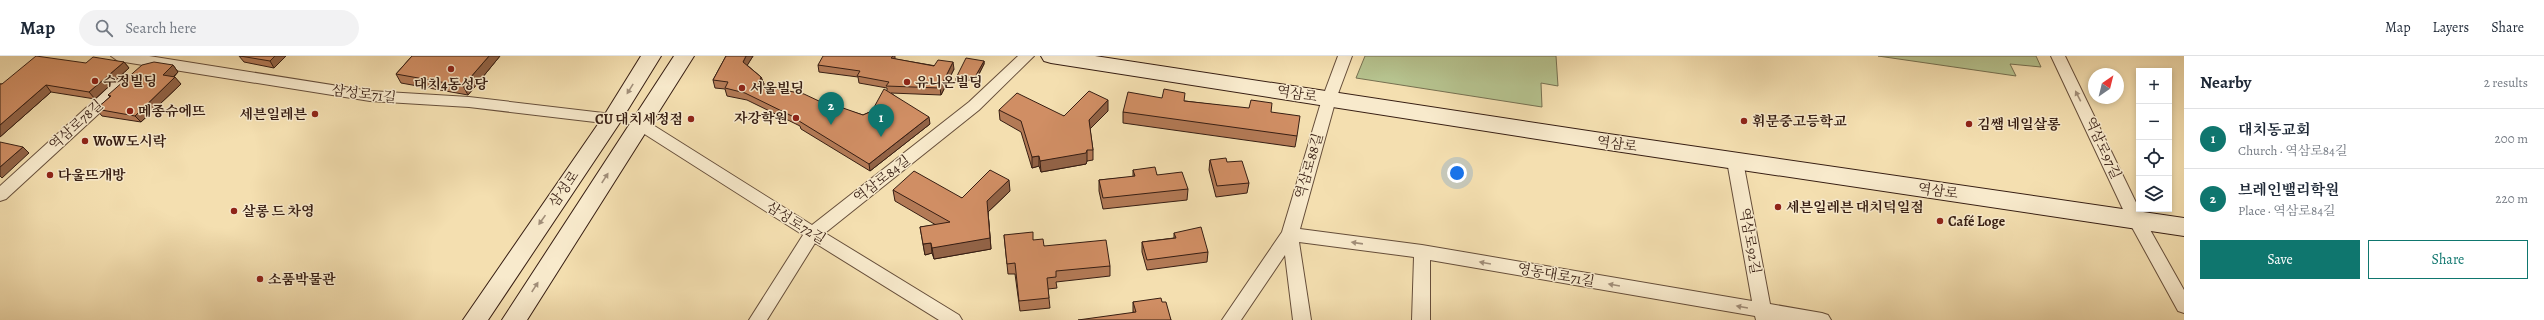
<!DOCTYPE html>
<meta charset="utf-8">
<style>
body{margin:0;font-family:Alegreya,"Noto Serif KR",serif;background:#f2f2f3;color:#1f2937}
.controls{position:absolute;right:12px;top:12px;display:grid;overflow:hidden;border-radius:0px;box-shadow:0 2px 6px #0003}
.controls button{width:36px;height:36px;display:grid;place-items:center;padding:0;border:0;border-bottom:1px solid #e0e1e3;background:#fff;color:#1f2937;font:20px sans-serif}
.compass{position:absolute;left:2088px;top:12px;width:36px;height:36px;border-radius:50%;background:#fff;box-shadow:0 2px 6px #0003;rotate:35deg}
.you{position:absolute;left:1457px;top:117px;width:14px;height:14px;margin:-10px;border:3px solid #fff;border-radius:50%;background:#1a73e8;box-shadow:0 0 0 6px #1a73e833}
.badge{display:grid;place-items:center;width:26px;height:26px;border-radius:50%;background:#0f766e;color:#fff;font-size:13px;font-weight:700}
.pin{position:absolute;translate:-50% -33px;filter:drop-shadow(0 1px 2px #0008)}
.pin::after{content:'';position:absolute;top:21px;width:14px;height:12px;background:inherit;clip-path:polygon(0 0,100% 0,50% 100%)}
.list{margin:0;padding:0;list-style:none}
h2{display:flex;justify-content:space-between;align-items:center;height:52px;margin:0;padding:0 16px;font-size:17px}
h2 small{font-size:13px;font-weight:400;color:#747a83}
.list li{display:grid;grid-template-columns:26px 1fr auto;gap:12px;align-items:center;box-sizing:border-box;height:60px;padding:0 16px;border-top:1px solid #e0e1e3}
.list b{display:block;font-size:15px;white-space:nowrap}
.list p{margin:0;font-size:13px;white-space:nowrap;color:#747a83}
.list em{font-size:13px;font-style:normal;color:#747a83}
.actions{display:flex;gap:8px;padding:12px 16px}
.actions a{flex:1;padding:9px 0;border:1px solid #0f766e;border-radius:0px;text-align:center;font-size:14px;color:#0f766e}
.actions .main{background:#0f766e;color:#fff}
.icon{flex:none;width:22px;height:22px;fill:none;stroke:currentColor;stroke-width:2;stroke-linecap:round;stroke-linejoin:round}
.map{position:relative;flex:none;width:2184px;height:264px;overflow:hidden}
header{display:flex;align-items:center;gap:24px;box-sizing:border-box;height:56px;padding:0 20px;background:#fff;border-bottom:1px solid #e0e1e3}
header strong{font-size:19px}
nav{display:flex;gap:22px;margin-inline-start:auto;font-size:14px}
.search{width:280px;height:36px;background:#f2f2f3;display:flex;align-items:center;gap:10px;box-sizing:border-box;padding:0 14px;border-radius:22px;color:#747a83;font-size:15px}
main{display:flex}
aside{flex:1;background:#fff}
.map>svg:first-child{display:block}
.green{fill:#b6c38f;stroke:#767051}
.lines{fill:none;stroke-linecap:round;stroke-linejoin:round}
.minor-casing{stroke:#664e3a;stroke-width:2}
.secondary-casing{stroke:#371e13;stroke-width:2}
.minor{fill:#f8eacc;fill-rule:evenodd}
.secondary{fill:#f8eacc;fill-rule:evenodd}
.wall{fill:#b37a56;stroke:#371e13}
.shaded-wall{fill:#926346;stroke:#371e13}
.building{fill:#d08e64;stroke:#371e13}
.oneway{fill:#a18e79}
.poi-dot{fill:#8f2418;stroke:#f8eacc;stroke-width:1.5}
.labels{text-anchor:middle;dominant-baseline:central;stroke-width:3;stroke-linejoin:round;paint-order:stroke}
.poi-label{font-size:14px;font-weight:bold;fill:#371e13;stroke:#f8eacc;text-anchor:start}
.street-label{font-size:14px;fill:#371e13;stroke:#f8eacc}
</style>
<header>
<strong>Map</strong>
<div class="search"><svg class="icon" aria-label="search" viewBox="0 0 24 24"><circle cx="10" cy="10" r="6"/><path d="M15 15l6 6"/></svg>Search here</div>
<nav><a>Map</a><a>Layers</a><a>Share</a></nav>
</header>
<main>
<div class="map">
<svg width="2184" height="264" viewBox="0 0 2184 264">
<rect width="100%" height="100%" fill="#f4dfb0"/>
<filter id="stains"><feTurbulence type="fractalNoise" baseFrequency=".005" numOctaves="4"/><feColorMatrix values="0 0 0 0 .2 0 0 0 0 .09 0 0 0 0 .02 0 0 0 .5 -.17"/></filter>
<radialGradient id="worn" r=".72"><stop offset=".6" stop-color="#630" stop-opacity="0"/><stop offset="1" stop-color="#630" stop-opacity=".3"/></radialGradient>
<path class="green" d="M1365 0H1556L1558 30 1541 27 1542 51 1356 22Z
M1878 0H2036L2041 11 2010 8 2016 20Z"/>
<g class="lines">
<defs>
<path id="minor" d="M111 0H149L370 35 469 41 612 58 617 59 620 63 617 67 612 68 469 51 370 45 118 5Z
M1018 0H1034L979 54 825 177 959 259 962 264H939L815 187 767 264H749L803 179 635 72 632 68 635 64H645L812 169 969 46Z
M1338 0H1352L1336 43 1300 173 1422 189 1752 245 1727 105 1729 101H1741L1743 105 1770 248 1822 257 1828 259 1831 264H1756L1755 260 1430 204V264H1412L1414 201 1299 186 1311 264H1293L1285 199 1241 264H1222L1282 176 1322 43Z
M2051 0H2065L2144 163 2184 234V257L2178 255 2128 164Z
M125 20 132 25 130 29 6 143 0 145V130L120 21Z"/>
<path id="secondary" d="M641 0H661L619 68 488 264H463L605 58Z
M674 0H694L527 264H502Z
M1041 0H1095L1595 76 2184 162V180L1595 92 1051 7 1044 5Z"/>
</defs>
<use href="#minor" class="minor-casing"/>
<use href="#secondary" class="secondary-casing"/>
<use href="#minor" class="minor"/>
<use href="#secondary" class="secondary"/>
</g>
<path class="wall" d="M239 0H286L274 12 244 6Z
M412 0H500L468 39 401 27 396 18Z
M726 0H753L747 9 761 21 764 28 763 30 821 46 863 59 872 55 887 34V32L859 27 858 21 819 16 818 9 895 3 954 13 941 39 891 37 930 68 870 115 801 73 800 70 747 44 727 40 725 33 715 32 713 24Z
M984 5V8L976 24 956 25V22Z
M124 6 129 12 95 43 51 36 0 81V28H2Z
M173 9 178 16 174 21 181 28 141 66 102 60 96 53 110 41 108 39Z
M1185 45 1271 56 1297 80 1295 91 1123 67V56Z
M999 54 1064 60 1108 55 1090 73 1093 94V104L1087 105 1086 108 1041 116 1039 110 1032 112 1021 76 1000 64Z
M1210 104 1227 106 1249 127 1247 137 1216 141 1209 114Z
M1133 114 1157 119 1188 133 1187 144 1103 153 1099 135V124L1133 121Z
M893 134 962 142 1010 135 988 156 991 193 934 203 932 197 925 199 920 171 936 169 895 145Z
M1174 177 1208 196 1207 206 1147 214 1142 196V186L1174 182Z
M1004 179 1033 184 1044 190 1110 210V220L1056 226 1057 232 1048 233 1050 252 1020 255 1015 218H1008Z
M1133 246H1162L1171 264 1133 256Z"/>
<path class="shaded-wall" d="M275 0H286L274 12 270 5Z
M489 0H500L468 39 463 30Z
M746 0H753L745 13 743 6Z
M893 0H895V4L891 2Z
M984 5V8L976 24 975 21Z
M124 6 129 12 95 43 89 36Z
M953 6 954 13 941 39 940 32Z
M173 9 178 16 168 26 163 19Z
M175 21 181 28 141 66 135 60Z
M761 21 764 28 760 36 758 29Z
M46 29 51 36 0 81V69Z
M1108 44V55L1089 74V64Z
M929 61 930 68 870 115 869 108Z
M23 91 29 97 2 122 0 120V111Z
M1087 94V105L1086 108 1041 116 1040 105Z
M1039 100V110L1032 112V101Z
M1009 124 1010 135 988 156 991 193 934 203 932 192Z
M931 187 932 197 925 199 923 188Z"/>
<path class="building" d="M36 0 86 7 93 1 124 6 89 36 46 29 0 69V28H2Z
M240 0H275L270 5Z
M412 0H489L463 30 396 18Z
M726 0H746L743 6 761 21 758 29 804 38 821 46 823 45 863 59 872 55 884 33 929 61 869 108 799 65 800 64 745 37 725 32 728 26 713 24Z
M823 0H893L891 2 934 10 938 4 953 6 940 32 886 30 889 26 857 20 860 15 818 9Z
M966 2 984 5 975 21 956 22Z
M154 6 173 9 163 19 175 21 135 60 96 53 111 40 108 39 142 9Z
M1164 33 1185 37 1184 45 1249 52 1251 44 1272 47 1271 56 1300 60 1297 80 1123 56 1128 36 1162 42Z
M1089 35 1108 44 1089 64 1093 94H1087L1086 97 1040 105 1039 100 1032 101 1021 65 999 54 1017 37 1064 60Z
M0 86 23 91 0 111Z
M1226 102 1227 106 1242 105 1249 127 1217 130 1210 104Z
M1155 111 1157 119 1182 116 1188 133 1103 142 1099 124 1135 120 1133 114Z
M990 114 1009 124 987 145 990 182 932 192 931 187 923 188 920 171 950 166 893 134 914 115 962 142Z
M1201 171 1208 196 1147 204 1142 186 1176 182 1174 177Z
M1033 176V184L1043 183 1044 190 1106 184 1110 210 1056 215V221L1047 222 1049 242 1019 245 1015 207 1007 208 1004 179Z
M1161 242 1162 246H1166L1171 264H1078L1136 256 1133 246Z"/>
<defs><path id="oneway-solid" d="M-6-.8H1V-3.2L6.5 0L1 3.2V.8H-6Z"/></defs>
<g class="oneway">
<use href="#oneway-solid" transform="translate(630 33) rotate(122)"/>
<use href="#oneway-solid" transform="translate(2078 40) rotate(-117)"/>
<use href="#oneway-solid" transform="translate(605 122) rotate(-57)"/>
<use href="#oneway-solid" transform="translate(542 164) rotate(125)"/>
<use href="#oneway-solid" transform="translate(1357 187) rotate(-172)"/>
<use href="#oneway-solid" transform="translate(1485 207) rotate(-170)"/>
<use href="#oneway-solid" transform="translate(1614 229) rotate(-170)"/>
<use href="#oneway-solid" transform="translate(535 231) rotate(-57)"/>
<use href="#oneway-solid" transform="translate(1742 251) rotate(-170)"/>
</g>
<g class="poi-dot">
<circle cx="451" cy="13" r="4"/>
<circle cx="95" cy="25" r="4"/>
<circle cx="907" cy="26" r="4"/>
<circle cx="742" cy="32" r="4"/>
<circle cx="130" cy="55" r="4"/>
<circle cx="315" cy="58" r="4"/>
<circle cx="796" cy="62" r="4"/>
<circle cx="691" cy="63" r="4"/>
<circle cx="1744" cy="65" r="4"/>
<circle cx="1969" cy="68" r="4"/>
<circle cx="85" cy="85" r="4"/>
<circle cx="50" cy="119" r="4"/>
<circle cx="1778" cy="151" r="4"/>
<circle cx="234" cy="155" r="4"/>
<circle cx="1940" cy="165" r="4"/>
<circle cx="260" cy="223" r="4"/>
</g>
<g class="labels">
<g class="poi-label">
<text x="103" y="25">수정빌딩</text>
<text x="915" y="26">유니온빌딩</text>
<text x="451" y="28" text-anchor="middle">대치4동성당</text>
<text x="750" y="32">서울빌딩</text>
<text x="138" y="55">메종슈에뜨</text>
<text x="307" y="58" text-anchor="end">세븐일레븐</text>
<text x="788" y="62" text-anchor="end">자강학원</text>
<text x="683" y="63" text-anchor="end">CU 대치세정점</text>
<text x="1752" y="65">휘문중고등학교</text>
<text x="1977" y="68">김쌤 네일살롱</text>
<text x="93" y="85">WoW도시락</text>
<text x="58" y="119">다울뜨개방</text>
<text x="1786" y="151">세븐일레븐 대치덕일점</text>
<text x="242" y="155">살롱 드 차영</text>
<text x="1948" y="165">Café Loge</text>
<text x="268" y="223">소품박물관</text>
</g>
<g class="street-label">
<text transform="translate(364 38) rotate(7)">삼성로71길</text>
<text transform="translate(1297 38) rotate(9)">역삼로</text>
<text transform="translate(76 69) rotate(-42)">역삼로78길</text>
<text transform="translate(1617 88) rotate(8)">역삼로</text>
<text transform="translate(2103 92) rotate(65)">역삼로97길</text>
<text transform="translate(1309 110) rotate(-74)">역삼로88길</text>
<text transform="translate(882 123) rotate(-38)">역삼로84길</text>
<text transform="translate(564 133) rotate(-55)">삼성로</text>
<text transform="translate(1938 135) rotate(8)">역삼로</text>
<text transform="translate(796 167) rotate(32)">삼성로72길</text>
<text transform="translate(1750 185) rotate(80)">역삼로92길</text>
<text transform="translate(1556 219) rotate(10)">영동대로71길</text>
</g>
</g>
<rect width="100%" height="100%" filter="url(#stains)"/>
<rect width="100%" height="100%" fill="url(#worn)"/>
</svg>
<div class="controls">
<button>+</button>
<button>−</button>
<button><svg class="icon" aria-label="locate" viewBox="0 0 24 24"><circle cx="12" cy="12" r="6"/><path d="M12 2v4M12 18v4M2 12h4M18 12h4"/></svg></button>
<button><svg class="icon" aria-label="layers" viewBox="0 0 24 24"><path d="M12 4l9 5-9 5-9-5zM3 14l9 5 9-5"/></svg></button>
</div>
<svg class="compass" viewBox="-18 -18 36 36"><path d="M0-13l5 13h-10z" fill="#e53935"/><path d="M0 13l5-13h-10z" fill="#747a83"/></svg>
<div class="you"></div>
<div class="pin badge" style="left:881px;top:81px">1</div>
<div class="pin badge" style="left:831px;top:69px">2</div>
</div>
<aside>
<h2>Nearby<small>2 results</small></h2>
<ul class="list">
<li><span class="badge">1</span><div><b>대치동교회</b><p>Church · 역삼로84길</p></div><em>200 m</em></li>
<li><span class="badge">2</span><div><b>브레인밸리학원</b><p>Place · 역삼로84길</p></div><em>220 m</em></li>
</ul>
<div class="actions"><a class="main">Save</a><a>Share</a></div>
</aside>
</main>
